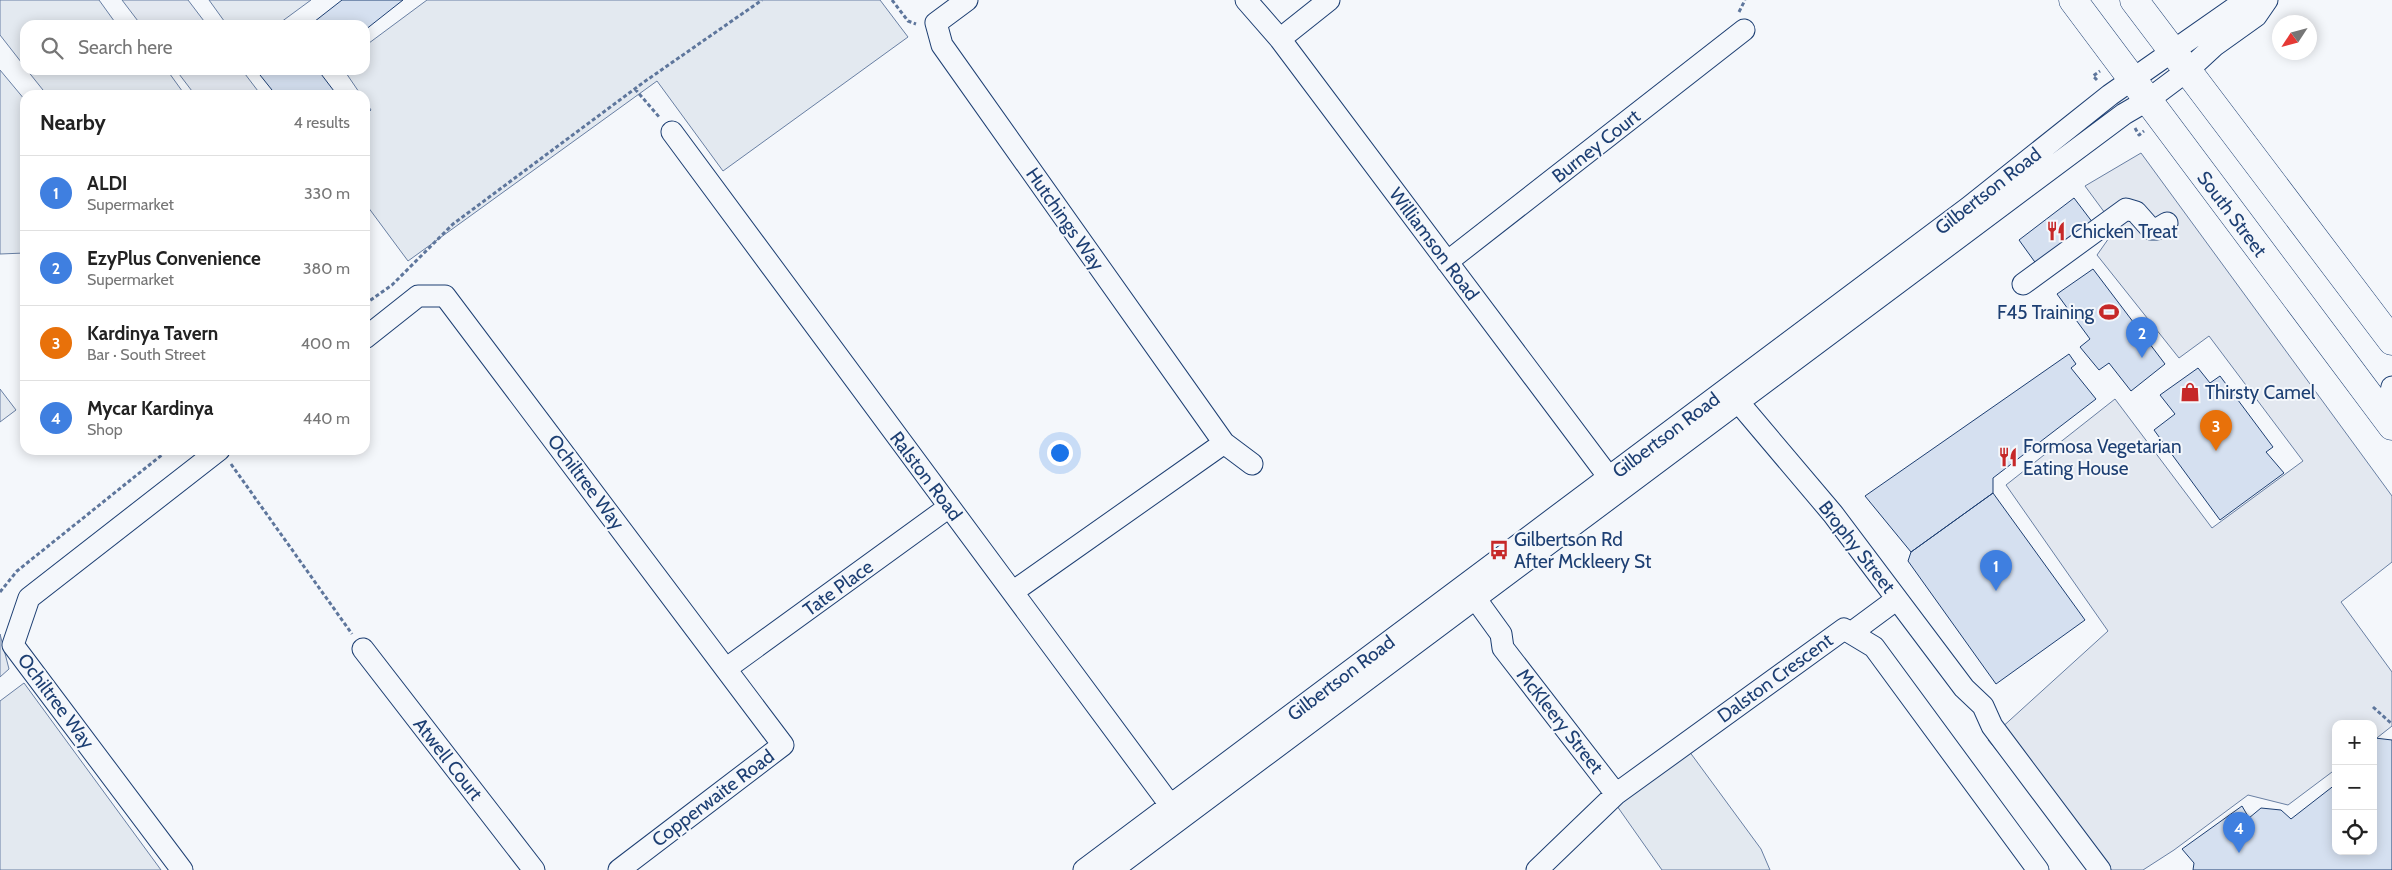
<!DOCTYPE html>
<meta charset="utf-8">
<style>
body{margin:0;font-family:Cabin,sans-serif;background:#f6f6f6;color:#222}
.controls{position:absolute;right:15px;bottom:15px;display:grid;overflow:hidden;border-radius:10px;box-shadow:0 2px 12px #0003}
.controls button{width:45px;height:45px;display:grid;place-items:center;padding:0;border:0;border-bottom:1px solid #e0e0e0;background:#fff;color:#222;font:25px sans-serif}
.compass{position:absolute;left:2272px;top:15px;width:45px;height:45px;border-radius:50%;background:#fff;box-shadow:0 2px 12px #0003;rotate:234deg}
.you{position:absolute;left:1059px;top:452px;width:18px;height:18px;margin:-12px;border:4px solid #fff;border-radius:50%;background:#1a73e8;box-shadow:0 0 0 8px #1a73e833}
.badge{display:grid;place-items:center;width:32px;height:32px;border-radius:50%;background:#db2777;color:#fff;font-size:16px;font-weight:700}
.pin{position:absolute;translate:-50% -41px;filter:drop-shadow(0 1px 2px #0008)}
.pin::after{content:'';position:absolute;top:26px;width:18px;height:15px;background:inherit;clip-path:polygon(0 0,100% 0,50% 100%)}
.list{margin:0;padding:0;list-style:none}
h2{display:flex;justify-content:space-between;align-items:center;height:65px;margin:0;padding:0 20px;font-size:21px}
h2 small{font-size:16px;font-weight:400;color:#767676}
.list li{display:grid;grid-template-columns:32px 1fr auto;gap:15px;align-items:center;box-sizing:border-box;height:75px;padding:0 20px;border-top:1px solid #e0e0e0}
.list b{display:block;font-size:19px;white-space:nowrap}
.list p{margin:0;font-size:16px;white-space:nowrap;color:#767676}
.list em{font-size:16px;font-style:normal;color:#767676}
.icon{flex:none;width:28px;height:28px;fill:none;stroke:currentColor;stroke-width:2;stroke-linecap:round;stroke-linejoin:round}
.map{position:relative;flex:none;width:2392px;height:870px;overflow:hidden}
.search{position:absolute;background:#fff;box-shadow:0 2px 12px #0003;left:20px;top:20px;width:350px;height:55px;display:flex;align-items:center;gap:12px;box-sizing:border-box;padding:0 18px;border-radius:15px;color:#767676;font-size:19px}
.panel{position:absolute;background:#fff;box-shadow:0 2px 12px #0003;left:20px;top:90px;width:350px;height:365px;border-radius:15px}
.map>svg:first-child{display:block}
.green{fill:#e3e9f0;stroke:#687fa3}
.parking{fill:#e3e8f0;stroke:#687fa3}
.building{fill:#d5e0f0;stroke:#1d3f73}
.lines{fill:none;stroke-linecap:round;stroke-linejoin:round}
.minor-casing{stroke:#1d3f73;stroke-width:23}
.highway-casing{stroke:#1d3f73;stroke-width:29}
.path{stroke:#5e769c;stroke-width:3;stroke-dasharray:4 2.5;stroke-linecap:butt}
.minor{stroke:#f4f7fb;stroke-width:21}
.highway{stroke:#f4f7fb;stroke-width:28}
.labels{text-anchor:middle;dominant-baseline:central;stroke-width:4;stroke-linejoin:round;paint-order:stroke}
.street-label{font-size:19px;fill:#1d3f73;stroke:#f4f7fb}
.poi-label{font-size:19px;fill:#1d3f73;stroke:#f4f7fb;text-anchor:start}
</style>
<div class="map">
<svg width="2392" height="870" viewBox="0 0 2392 870">
<rect width="100%" height="100%" fill="#f4f7fb"/>
<path class="green" d="M0 0H99L117 25H25V67L0 35Z
M209 0H311L277 25H227Z
M427 0H880L908 37 723 171 657 81 408 261 365 203V116L371 110 365 101V95H361L344 70H365V46Z
M0 70 25 100V253L0 254Z
M27 70H167L185 95H47Z
M0 389 16 410 0 422Z
M24 683 161 870H0V701Z
M1689 751 1761 849 1770 870H1662L1617 806Z"/>
<path class="parking" d="M122 0H188L207 25H141Z
M176 70H242L261 95H195Z
M2141 153 2392 496V562L2341 602 2392 672V726L2373 741V724H2336V769L2288 805 2248 795 2174 850 2143 870H2098L1988 740 2108 631 2006 485 2115 399 2212 528 2303 461 2209 336 2179 358 2097 255 2116 228 2085 186Z
M0 634 9 669 0 677Z"/>
<path class="building" d="M342 0H403L365 30V25H310Z
M256 70H318L337 95H276Z
M2074 198 2093 223 2037 265 2019 240Z
M2093 269 2165 364 2131 391 2109 363 2099 370 2080 347 2090 339 2057 294Z
M2069 354 2076 364 2071 368 2096 399 1993 478V493L1911 552 1865 496Z
M2198 368 2210 383 2220 376 2273 447 2266 452 2284 473 2220 520 2154 430 2175 414 2160 395Z
M1993 493 2085 620 1996 684 1908 561 1911 552Z
M2375 738 2392 740V870H2193L2194 863 2182 849 2242 806 2249 818 2261 808 2281 810 2291 819 2336 784V851H2373Z"/>
<g class="lines">
<defs>
<path id="minor" d="M967 0 936 23 942 45 1224 443 1252 464
M1246 0 1280 39 1617 488
M1280 39 1329 0
M672 132 1179 817
M1447 262 1744 30
M2023 284 2126 209 2136 212 2151 229H2157L2167 223
M365 338 418 296H445L783 745 619 870
M1729 391 1833 514 1964 688 1983 706 1992 726 2100 870
M2385 417 2392 387
M1467 587 1501 634 1503 648 1616 794
M1014 591 1224 443
M1851 633 1897 599
M363 649 534 870
M727 668 949 507
M182 870 13 645 29 598 219 450
M1084 870 1968 208 2110 95 2246 0
M1112 870 2124 114 2148 100 2188 70 2214 46 2256 16 2267 0
M1537 870 1616 794 1844 629 1874 647 2038 870"/>
<path id="highway" d="M2073 0 2392 426
M2134 0 2392 341"/>
</defs>
<use href="#minor" class="minor-casing"/>
<use href="#highway" class="highway-casing"/>
<path class="path" d="M892 0 908 21 916 24
M1739 12 1745 0
M2097 80 2093 76 2100 71
M635 89 660 118
M2135 128 2139 135 2144 131
M365 304 392 285 453 224 644 82 762 0
M231 464 352 634
M0 592 17 571 168 450
M2373 707 2392 724"/>
<use href="#minor" class="minor"/>
<use href="#highway" class="highway"/>
</g>
<defs>
<symbol id="restaurant-bare" viewBox="-9 -9 18 18"><path d="M-5-6h1v4h1v-4h1v4h1v-4h1v5L-1.5 .5V6h-2V.5L-5-1ZM5-6V6H3V1.5H1.5Q1.5-4 5-6Z" fill="#c62828" stroke="#f4f7fb" stroke-width="2.5" paint-order="stroke"/></symbol>
<symbol id="stadium-bare" viewBox="-9 -9 18 18"><path d="M0-5a6.5 5 0 1 0 0 10a6.5 5 0 1 0 0-10ZM-3.5-1.8h7v3.6h-7Z" fill="#c62828" stroke="#f4f7fb" stroke-width="2.5" paint-order="stroke"/></symbol>
<symbol id="shop-bare" viewBox="-9 -9 18 18"><path d="M-5-2.5h2.3a2.7 3.5 0 0 1 5.4 0H5L5.5 6h-11ZM-1.5-2.5h3a1.5 2.3 0 0 0-3 0Z" fill="#c62828" stroke="#f4f7fb" stroke-width="2.5" paint-order="stroke"/></symbol>
<symbol id="bus-bare" viewBox="-9 -9 18 18"><path d="M-5-6H5V4H4V6H2V4H-2V6H-4V4H-5ZM-3.5-4V0h7V-4ZM-3.5 1.2v1.5H-2V1.2ZM2 1.2v1.5H3.5V1.2Z" fill="#c62828" stroke="#f4f7fb" stroke-width="2.5" paint-order="stroke"/></symbol>
</defs>
<g fill-rule="evenodd">
<use href="#restaurant-bare" x="2042" y="217" width="28" height="28"/>
<use href="#stadium-bare" x="2095" y="298" width="28" height="28"/>
<use href="#shop-bare" x="2176" y="378" width="28" height="28"/>
<use href="#restaurant-bare" x="1994" y="443" width="28" height="28"/>
<use href="#bus-bare" x="1485" y="536" width="28" height="28"/>
</g>
<g class="labels">
<g class="street-label">
<text transform="translate(1596 146) rotate(-38)">Burney Court</text>
<text transform="translate(1988 191) rotate(-38)">Gilbertson Road</text>
<text transform="translate(2232 214) rotate(53)">South Street</text>
<text transform="translate(1065 219) rotate(55)">Hutchings Way</text>
<text transform="translate(1434 244) rotate(53)">Williamson Road</text>
<text transform="translate(1666 435) rotate(-37)">Gilbertson Road</text>
<text transform="translate(926 476) rotate(53)">Ralston Road</text>
<text transform="translate(586 482) rotate(53)">Ochiltree Way</text>
<text transform="translate(1857 547) rotate(52)">Brophy Street</text>
<text transform="translate(838 588) rotate(-36)">Tate Place</text>
<text transform="translate(1341 678) rotate(-37)">Gilbertson Road</text>
<text transform="translate(1775 678) rotate(-36)">Dalston Crescent</text>
<text transform="translate(56 701) rotate(53)">Ochiltree Way</text>
<text transform="translate(1560 721) rotate(52)">McKleery Street</text>
<text transform="translate(448 759) rotate(52)">Atwell Court</text>
<text transform="translate(713 798) rotate(-37)">Copperwaite Road</text>
</g>
<g class="poi-label">
<text x="2071" y="231">Chicken Treat</text>
<text x="2094" y="312" text-anchor="end">F45 Training</text>
<text x="2205" y="392">Thirsty Camel</text>
<text x="2023" y="446">Formosa Vegetarian<tspan x="2023" dy="22">Eating House</tspan></text>
<text x="1514" y="539">Gilbertson Rd<tspan x="1514" dy="22">After Mckleery St</tspan></text>
</g>
</g>
</svg>
<div class="controls">
<button>+</button>
<button>−</button>
<button><svg class="icon" aria-label="locate" viewBox="0 0 24 24"><circle cx="12" cy="12" r="6"/><path d="M12 2v4M12 18v4M2 12h4M18 12h4"/></svg></button>
</div>
<svg class="compass" viewBox="-18 -18 36 36"><path d="M0-13l5 13h-10z" fill="#e53935"/><path d="M0 13l5-13h-10z" fill="#767676"/></svg>
<div class="you"></div>
<div class="pin badge" style="left:1996px;top:591px;background:#3f7fe0">1</div>
<div class="pin badge" style="left:2142px;top:358px;background:#3f7fe0">2</div>
<div class="pin badge" style="left:2216px;top:451px;background:#e8710a">3</div>
<div class="pin badge" style="left:2239px;top:853px;background:#3f7fe0">4</div>
<div class="search"><svg class="icon" aria-label="search" viewBox="0 0 24 24"><circle cx="10" cy="10" r="6"/><path d="M15 15l6 6"/></svg>Search here</div>
<section class="panel">
<h2>Nearby<small>4 results</small></h2>
<ul class="list">
<li><span class="badge" style="background:#3f7fe0">1</span><div><b>ALDI</b><p>Supermarket</p></div><em>330 m</em></li>
<li><span class="badge" style="background:#3f7fe0">2</span><div><b>EzyPlus Convenience</b><p>Supermarket</p></div><em>380 m</em></li>
<li><span class="badge" style="background:#e8710a">3</span><div><b>Kardinya Tavern</b><p>Bar · South Street</p></div><em>400 m</em></li>
<li><span class="badge" style="background:#3f7fe0">4</span><div><b>Mycar Kardinya</b><p>Shop</p></div><em>440 m</em></li>
</ul>
</section>
</div>
